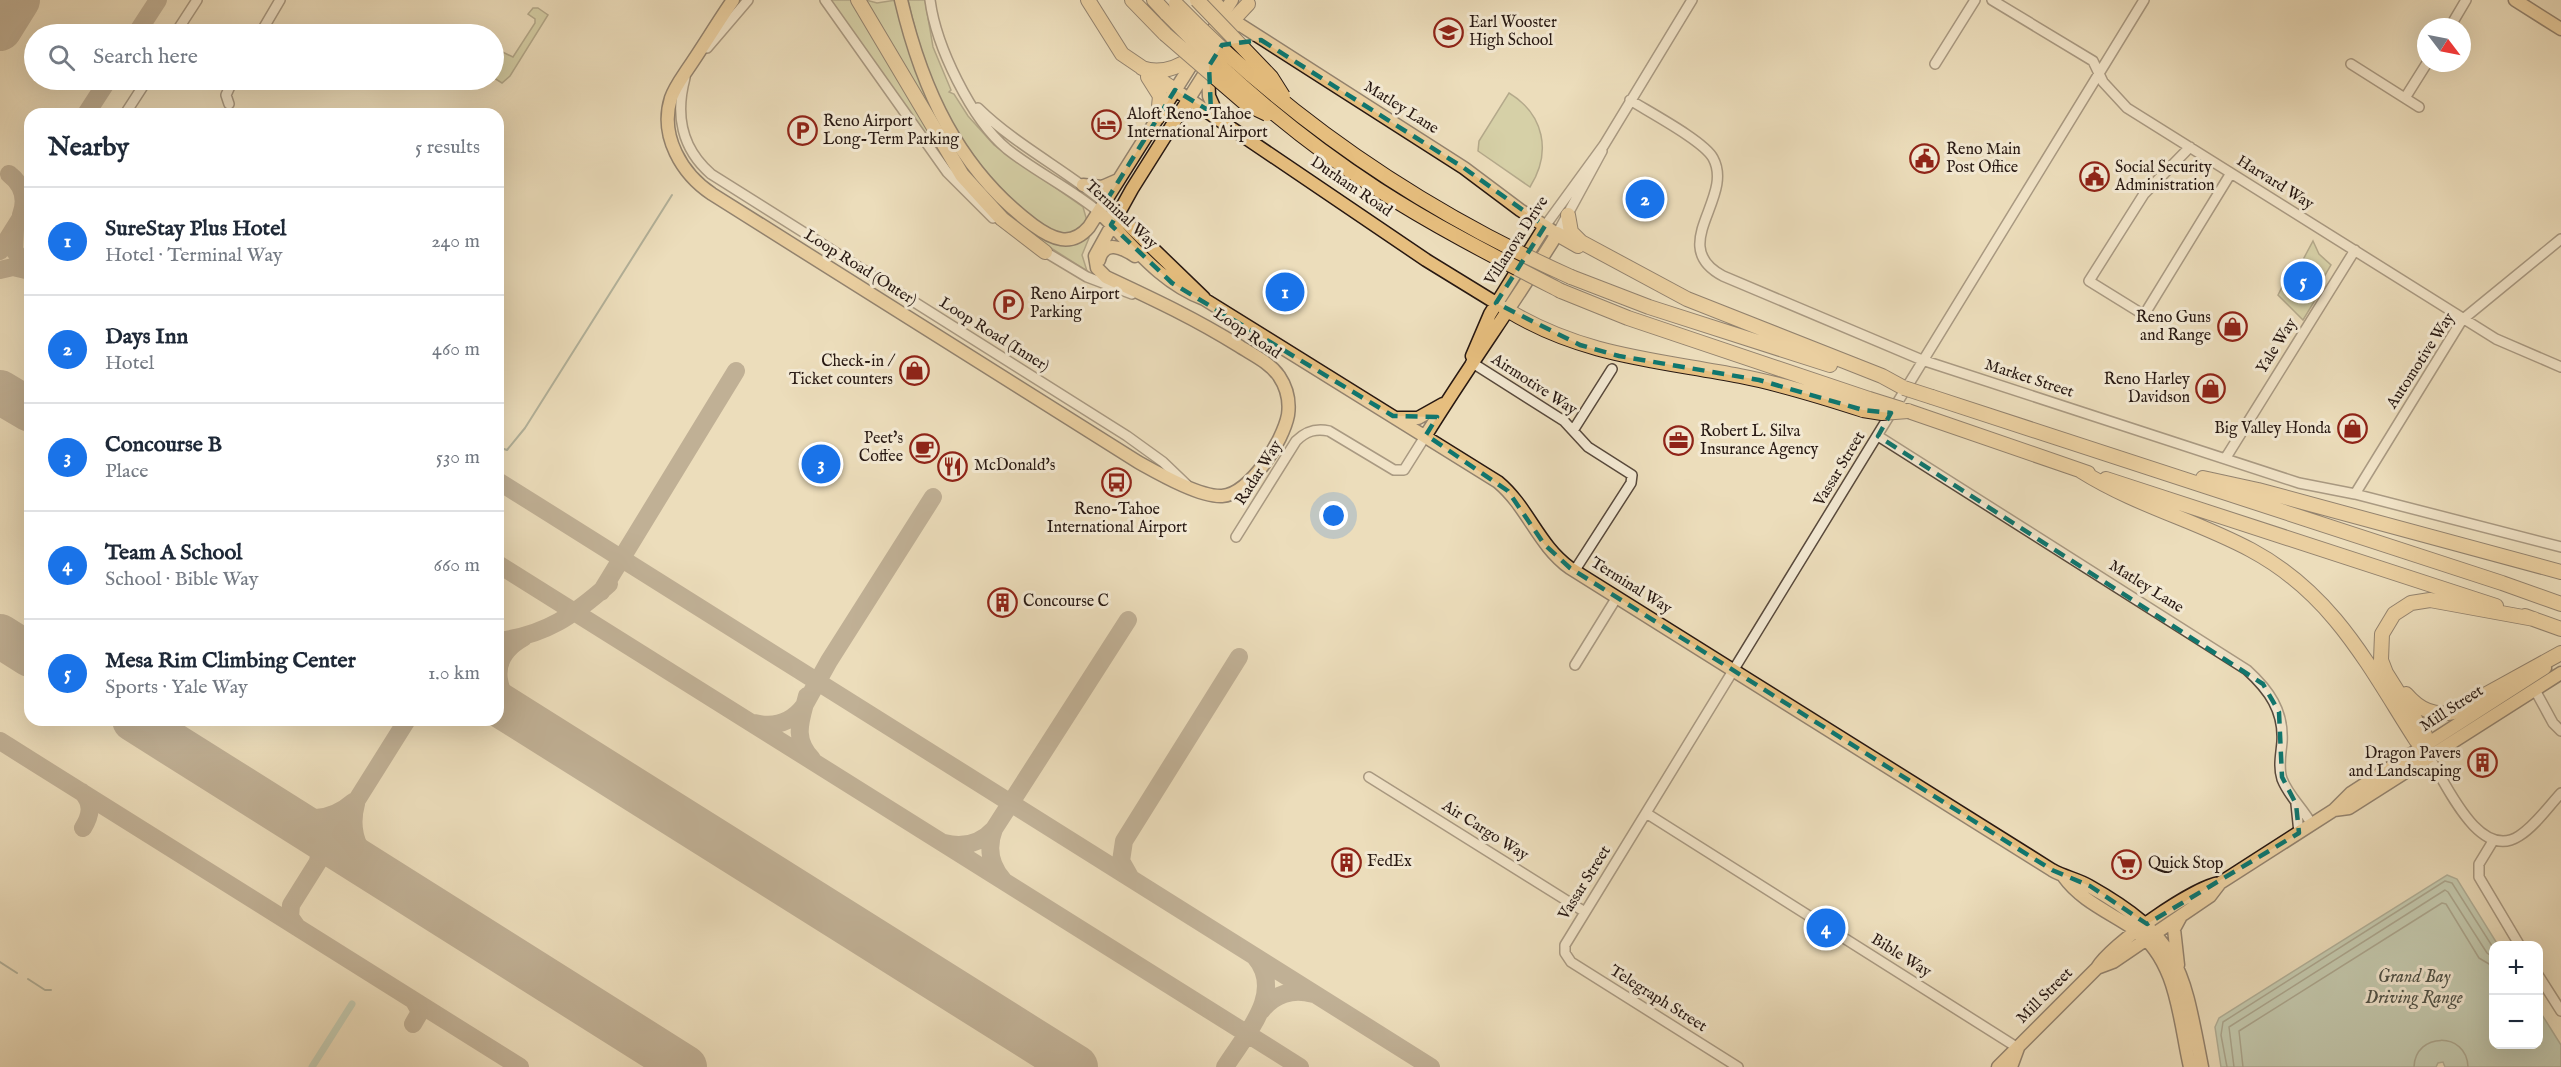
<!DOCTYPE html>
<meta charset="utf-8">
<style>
body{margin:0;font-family:"IM FELL English",serif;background:#f2f2f3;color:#1f2937}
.controls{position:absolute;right:18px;bottom:18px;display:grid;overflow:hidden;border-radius:12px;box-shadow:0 6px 24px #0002}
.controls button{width:54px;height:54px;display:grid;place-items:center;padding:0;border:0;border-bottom:2px solid #e0e1e3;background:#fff;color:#1f2937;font:30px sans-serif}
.compass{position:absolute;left:2417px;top:18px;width:54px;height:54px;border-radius:50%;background:#fff;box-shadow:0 6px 24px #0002;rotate:122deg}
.you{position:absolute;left:1334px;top:516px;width:21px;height:21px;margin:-15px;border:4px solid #fff;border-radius:50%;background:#1a73e8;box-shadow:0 0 0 9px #1a73e833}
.badge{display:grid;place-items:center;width:39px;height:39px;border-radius:50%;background:#1a73e8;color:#fff;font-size:20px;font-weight:700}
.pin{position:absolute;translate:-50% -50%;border:3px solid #fff;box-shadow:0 2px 6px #0006}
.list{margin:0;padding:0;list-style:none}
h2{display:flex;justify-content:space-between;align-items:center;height:78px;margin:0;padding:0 24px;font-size:26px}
h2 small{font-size:20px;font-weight:400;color:#747a83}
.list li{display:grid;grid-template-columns:39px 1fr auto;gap:18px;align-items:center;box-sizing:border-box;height:108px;padding:0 24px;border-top:2px solid #e0e1e3}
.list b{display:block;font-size:22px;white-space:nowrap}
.list p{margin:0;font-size:20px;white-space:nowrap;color:#747a83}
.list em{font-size:20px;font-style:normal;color:#747a83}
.icon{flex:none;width:33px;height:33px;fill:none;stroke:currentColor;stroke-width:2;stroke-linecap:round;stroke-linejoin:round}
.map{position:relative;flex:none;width:2561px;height:1067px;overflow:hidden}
.search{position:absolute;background:#fff;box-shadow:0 6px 24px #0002;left:24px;top:24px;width:480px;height:66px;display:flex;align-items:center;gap:15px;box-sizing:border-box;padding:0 21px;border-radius:33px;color:#747a83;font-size:22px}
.panel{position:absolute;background:#fff;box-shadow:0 6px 24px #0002;left:24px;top:108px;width:480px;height:618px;border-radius:18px}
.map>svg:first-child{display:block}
.green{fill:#bac08e;stroke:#706c50;stroke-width:1.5}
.water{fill:#99bdab;stroke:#6b7b6e;stroke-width:1.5}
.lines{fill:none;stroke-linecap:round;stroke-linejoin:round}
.shore{stroke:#606a5e;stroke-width:1.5}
.stream{stroke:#6b7b6e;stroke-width:2}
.canal{stroke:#99bdab;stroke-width:7}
.taxiway{stroke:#8a7a66;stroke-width:18}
.runway{stroke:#8a7a66;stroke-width:44}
.minor-casing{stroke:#58493c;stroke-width:12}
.major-casing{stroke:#271812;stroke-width:15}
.highway-casing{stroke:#271812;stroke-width:16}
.minor{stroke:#f3e9d3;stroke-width:9}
.major{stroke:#e6be7e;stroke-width:12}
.highway{stroke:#e6be7e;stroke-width:14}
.highway-bridge-casing{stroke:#271812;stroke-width:16;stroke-linecap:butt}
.highway-bridge{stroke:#e6be7e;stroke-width:14}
.marked{fill:none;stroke:#0f766e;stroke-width:4.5;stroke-dasharray:12 8;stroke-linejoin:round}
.labels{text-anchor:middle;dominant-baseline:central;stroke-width:6;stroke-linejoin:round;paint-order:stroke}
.poi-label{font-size:16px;fill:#271812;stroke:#f3e9d3;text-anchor:start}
.street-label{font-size:16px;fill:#271812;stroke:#f3e9d3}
.water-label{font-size:18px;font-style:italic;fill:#4f5248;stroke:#f3e9d3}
</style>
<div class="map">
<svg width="2561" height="1067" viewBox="0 0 2561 1067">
<rect width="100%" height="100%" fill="#ecddbb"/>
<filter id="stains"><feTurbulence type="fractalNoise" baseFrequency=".00333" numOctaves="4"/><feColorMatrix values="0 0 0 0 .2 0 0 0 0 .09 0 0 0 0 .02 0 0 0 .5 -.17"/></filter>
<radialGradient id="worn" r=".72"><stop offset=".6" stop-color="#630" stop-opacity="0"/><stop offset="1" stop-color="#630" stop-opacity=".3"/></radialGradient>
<path class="green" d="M830 0H855L973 196 938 154Z
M866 0 877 3 896 0 949 139 1040 234 1089 238 1082 255 1087 271 1012 223 967 173Z
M908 0H925L933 47 951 90 949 92 954 94 968 116 994 145 1083 207 1087 221C1066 243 1051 233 1030 215 959 155 928 89 908 0Z
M538 8 548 15 510 76 502 83 494 78V48L513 57 535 23V19L528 14 533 8Z
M1509 93C1544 114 1552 152 1530 187L1478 151 1479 141Z
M2313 241 2319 254 2331 265 2317 289 2320 292 2303 320 2278 295 2293 265 2298 269Z"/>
<path class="water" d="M2447 875 2457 879 2498 945 2494 946V1044H2538L2539 1010 2561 1045V1067H2445L2443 1062 2438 1063 2436 1067H2221L2215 1027 2219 1018Z"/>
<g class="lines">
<path class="shore" d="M2227 1067 2221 1035 2223 1022 2445 881 2452 883 2494 949
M2234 1067 2229 1027 2445 890 2448 892 2487 953 2494 958
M2243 1067 2239 1031 2442 903 2446 904 2479 958 2494 967
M2414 1067C2415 1032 2467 1031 2468 1067"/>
<path class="stream" d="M498 447 507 450 525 428 672 195
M0 962 17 973
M28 979 45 990H51"/>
<path class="canal" d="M312 1067 352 1004"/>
<path class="taxiway" d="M136 34 158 0
M86 114 108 80
M9 174C22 184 27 199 21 215
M15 229 14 250 28 269
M0 251 30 203
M0 270 13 267 30 271
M498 481 1431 1067
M498 564 1300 1067
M601 592 736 371
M523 638C484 660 497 696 524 720
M498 641C546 635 574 615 609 584
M807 696C801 720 792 738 812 759
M804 706 829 661 933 497
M754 723C774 728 792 722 804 706
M0 741 520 1067
M82 792C93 804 91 815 83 828
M356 804C347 837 363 860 387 879
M276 810C304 821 329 823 353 802
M305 828C317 837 323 845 318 861
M994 829C987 847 990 865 1003 880
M944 843C963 848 981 843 994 829L1128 620
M318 861C329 850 340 852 353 858
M1130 877 1121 861 1124 841 1239 657
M297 927 290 917 291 905 407 720
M1261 1011C1274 994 1293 988 1313 994
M413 1024 420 1012 414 1001
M1225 1067C1244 1036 1286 993 1255 957"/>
<path class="runway" d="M0 29 18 0
M0 392 30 410
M0 636 30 655
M498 704 1076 1067
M134 720 685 1067"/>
<defs>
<path id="minor" d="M825 0 947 172 993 218
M930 0C936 46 971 119 1007 149 1036 172 1070 188 1099 212
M1992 0 2093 61 2103 82 2127 108 2496 339 2561 367
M2450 27 2466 0
M175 34 197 0
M260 34 280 0
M707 48 748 0
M1935 64 1975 0
M2351 64 2419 107
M685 78C675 115 682 149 711 174L1127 436 1163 462 1187 485
M2405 98 2427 63
M1630 100C1649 112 1704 141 1713 158 1735 198 1666 246 1723 276L1922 360 2299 483 2355 494 2561 547
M229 104 226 95 233 80
M978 108C1016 145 1064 169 1105 203
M125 114 147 80
M2190 147 2144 194 2089 281 2144 315 2231 173
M1545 226 1604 145 1692 0
M1557 234 1602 151
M1042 250 1087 277 1132 294
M1471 362 1564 421 1588 447 1632 475 1631 483 1575 570
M1574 429 1612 369
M1878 436 2247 670C2269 690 2284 711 2282 742 2281 754 2278 767 2282 779 2289 797 2303 808 2312 825
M2225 459 2355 250
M2355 494 2462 320 2561 239
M1236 537 1296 441C1306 431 1316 428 1329 431L1394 470H1404L1426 435
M1575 665 1617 597
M2535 690 2553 723 2561 731
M2429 757C2446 783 2479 862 2519 836 2535 826 2548 807 2561 793
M1369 777 1585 912
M2296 804 2299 833
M1646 813 2018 1048
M2493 841 2479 864V877L2520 946
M2538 975 2561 1011
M1738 1067 1571 962 1565 953V945L2144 0"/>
<path id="major" d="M733 0C717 23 703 47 687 70 681 79 675 87 671 98 659 136 682 174 712 194L1138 462C1158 473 1199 497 1222 496 1250 494 1283 441 1288 415 1290 401 1287 388 1279 376 1269 362 1253 355 1239 346 1194 318 1153 299 1106 277L1097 268 1095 256 1132 189 1234 27
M901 0C922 89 958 169 1033 225 1052 239 1071 248 1089 227L1232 0
M2515 0 2561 29
M1231 19 1464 168 1520 210 1557 234C1515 302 1468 367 1426 435
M1208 70 1209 96 1218 116
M1181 94 1426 260 1509 311
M1083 185 1102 187 1118 180
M1113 210 1204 298
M1099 212C1132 244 1159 282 1204 299L1498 482C1528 507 1538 545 1570 568L2052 870C2064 877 2077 879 2089 886 2181 938 2183 969 2202 1067
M1099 260C1104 239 1123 248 1135 256
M1472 356 1490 314 1545 226
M1398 418H1418L1443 404
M2334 810 2349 808 2561 673
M2064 877C2081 901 2111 913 2134 929 2178 960 2179 1020 2190 1067
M2178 965 2174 929 2181 916
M2097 968 2113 962 2210 896 2220 883
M1998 1067 2097 968C2110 945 2193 887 2220 883L2334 810 2351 793 2545 668
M2011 1067 2018 1048"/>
<path id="highway" d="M858 0 962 175 1002 219 1045 252
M1088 0 1122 54 1175 90
M1132 0 1165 34
M1154 0 1167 14
M1212 0 1224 13
M1142 68C1182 83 1222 31 1248 4
M1148 77 1160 96 1158 117
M1568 215 1571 232 1581 242 1687 299 1882 376 1904 388
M1557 234 1578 246
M1571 277 1649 307 1830 365
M1561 291 1628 318 1869 399
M1509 311C1583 356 1658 360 1740 376 1782 384 1823 397 1863 410
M1932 397 2502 583 2561 604
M1908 411 2088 473
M2081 471C2137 506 2195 520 2251 550 2333 594 2368 665 2416 740L2423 747 2425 735 2386 673 2381 660 2382 634 2394 614 2411 603 2430 600 2534 619
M2203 478 2258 490 2561 572
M2106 479 2496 606
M2525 616 2561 629
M2406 694C2419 709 2434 717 2454 712L2561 653"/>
</defs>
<use href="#minor" class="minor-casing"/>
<use href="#major" class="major-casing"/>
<use href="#highway" class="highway-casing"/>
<use href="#minor" class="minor"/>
<use href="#major" class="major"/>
<use href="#highway" class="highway"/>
<defs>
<path id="highway-bridge" d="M1197 0 1271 77 1283 96
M1176 4C1290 121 1422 210 1571 277
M1167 14C1230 79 1300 139 1377 189 1436 227 1499 259 1561 291
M1165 34 1246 104 1267 114
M1904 388 1932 397
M1869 399 1901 409
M1863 410 1882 413 1908 411"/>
</defs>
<use href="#highway-bridge" class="highway-bridge-casing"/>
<use href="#highway-bridge" class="highway-bridge"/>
</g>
<path d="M0 0H2561V1067H0ZM1261 40 1464 168 1545 226 1496 303 1580 345 1619 356 1759 380 1863 410 1891 413 1878 436 2263 684 2279 712 2282 777 2296 804 2299 833 2147 924 2090 886 2052 870 1570 568 1544 544 1508 491 1426 435 1437 417 1393 416 1172 283 1111 225 1118 213 1105 203 1175 90 1211 112 1209 66 1222 45Z" fill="#ecddbb" fill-opacity=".55" fill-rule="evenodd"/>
<path class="marked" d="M1261 40 1464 168 1545 226 1496 303 1580 345 1619 356 1759 380 1863 410 1891 413 1878 436 2263 684 2279 712 2282 777 2296 804 2299 833 2147 924 2090 886 2052 870 1570 568 1544 544 1508 491 1426 435 1437 417 1393 416 1172 283 1111 225 1118 213 1105 203 1175 90 1211 112 1209 66 1222 45Z"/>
<defs>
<symbol id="school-ring" viewBox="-11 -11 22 22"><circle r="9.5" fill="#f3e9d3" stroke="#8f2418" stroke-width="1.5"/><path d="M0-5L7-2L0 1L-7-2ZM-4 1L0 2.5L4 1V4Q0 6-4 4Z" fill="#8f2418"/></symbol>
<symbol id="hotel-ring" viewBox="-11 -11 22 22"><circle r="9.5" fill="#f3e9d3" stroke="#8f2418" stroke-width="1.5"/><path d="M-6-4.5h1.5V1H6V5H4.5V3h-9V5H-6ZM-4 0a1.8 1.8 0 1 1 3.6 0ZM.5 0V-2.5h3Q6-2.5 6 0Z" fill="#8f2418"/></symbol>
<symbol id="parking-ring" viewBox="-11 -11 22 22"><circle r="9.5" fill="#f3e9d3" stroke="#8f2418" stroke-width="1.5"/><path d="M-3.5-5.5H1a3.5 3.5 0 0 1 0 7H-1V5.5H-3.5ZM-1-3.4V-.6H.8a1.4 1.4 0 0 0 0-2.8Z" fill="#8f2418"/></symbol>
<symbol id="civic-ring" viewBox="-11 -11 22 22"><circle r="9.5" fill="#f3e9d3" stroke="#8f2418" stroke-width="1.5"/><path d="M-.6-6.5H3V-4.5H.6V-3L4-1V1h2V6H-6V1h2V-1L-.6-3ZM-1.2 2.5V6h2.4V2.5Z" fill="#8f2418"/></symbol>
<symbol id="shop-ring" viewBox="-11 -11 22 22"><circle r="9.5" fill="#f3e9d3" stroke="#8f2418" stroke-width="1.5"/><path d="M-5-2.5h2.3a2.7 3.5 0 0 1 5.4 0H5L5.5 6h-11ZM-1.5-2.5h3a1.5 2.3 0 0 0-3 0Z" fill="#8f2418"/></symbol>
<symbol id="office-ring" viewBox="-11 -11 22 22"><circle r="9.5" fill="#f3e9d3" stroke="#8f2418" stroke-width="1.5"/><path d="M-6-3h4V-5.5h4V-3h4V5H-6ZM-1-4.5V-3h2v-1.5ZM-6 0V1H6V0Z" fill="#8f2418"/></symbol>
<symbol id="cafe-ring" viewBox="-11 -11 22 22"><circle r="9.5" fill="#f3e9d3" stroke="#8f2418" stroke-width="1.5"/><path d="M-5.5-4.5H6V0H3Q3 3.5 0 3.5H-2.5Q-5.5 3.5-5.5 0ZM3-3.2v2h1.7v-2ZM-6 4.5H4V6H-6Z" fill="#8f2418"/></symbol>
<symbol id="restaurant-ring" viewBox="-11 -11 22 22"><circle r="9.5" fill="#f3e9d3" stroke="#8f2418" stroke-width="1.5"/><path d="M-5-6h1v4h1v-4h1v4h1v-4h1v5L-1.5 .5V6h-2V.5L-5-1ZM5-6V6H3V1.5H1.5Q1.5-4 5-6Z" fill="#8f2418"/></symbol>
<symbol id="bus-ring" viewBox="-11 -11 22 22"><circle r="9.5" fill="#f3e9d3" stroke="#8f2418" stroke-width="1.5"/><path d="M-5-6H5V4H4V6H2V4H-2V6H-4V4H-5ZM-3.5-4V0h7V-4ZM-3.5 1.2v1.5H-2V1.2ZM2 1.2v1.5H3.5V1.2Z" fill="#8f2418"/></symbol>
<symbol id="building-ring" viewBox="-11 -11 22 22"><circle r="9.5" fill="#f3e9d3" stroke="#8f2418" stroke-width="1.5"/><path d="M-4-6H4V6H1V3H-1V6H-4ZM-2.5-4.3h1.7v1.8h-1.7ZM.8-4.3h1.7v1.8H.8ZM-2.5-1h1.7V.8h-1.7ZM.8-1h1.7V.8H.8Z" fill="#8f2418"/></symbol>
<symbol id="supermarket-ring" viewBox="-11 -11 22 22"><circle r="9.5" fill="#f3e9d3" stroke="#8f2418" stroke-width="1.5"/><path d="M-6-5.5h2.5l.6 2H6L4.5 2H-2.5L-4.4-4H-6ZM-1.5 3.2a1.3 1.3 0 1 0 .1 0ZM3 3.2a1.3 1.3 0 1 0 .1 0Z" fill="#8f2418"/></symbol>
</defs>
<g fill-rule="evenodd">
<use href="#school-ring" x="1432" y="16" width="33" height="33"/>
<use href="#hotel-ring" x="1090" y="108" width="33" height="33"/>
<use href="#parking-ring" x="786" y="114" width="33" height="33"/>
<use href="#civic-ring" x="1908" y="142" width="33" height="33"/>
<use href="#civic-ring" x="2078" y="160" width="33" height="33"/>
<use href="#parking-ring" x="992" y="288" width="33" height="33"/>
<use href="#shop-ring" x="2216" y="310" width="33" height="33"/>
<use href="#shop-ring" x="898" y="354" width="33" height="33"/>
<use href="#shop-ring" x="2194" y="372" width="33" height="33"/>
<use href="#shop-ring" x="2336" y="412" width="33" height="33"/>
<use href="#office-ring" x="1662" y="424" width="33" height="33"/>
<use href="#cafe-ring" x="908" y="432" width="33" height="33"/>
<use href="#restaurant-ring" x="936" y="450" width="33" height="33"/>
<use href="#bus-ring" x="1100" y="466" width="33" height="33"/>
<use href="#building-ring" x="986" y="586" width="33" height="33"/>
<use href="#building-ring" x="2466" y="746" width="33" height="33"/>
<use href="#building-ring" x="1330" y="846" width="33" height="33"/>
<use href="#supermarket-ring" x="2110" y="848" width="33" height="33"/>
</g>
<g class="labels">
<g class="poi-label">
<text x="1469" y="23">Earl Wooster<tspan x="1469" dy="18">High School</tspan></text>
<text x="1127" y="115">Aloft Reno-Tahoe<tspan x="1127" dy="18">International Airport</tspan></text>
<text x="823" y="122">Reno Airport<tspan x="823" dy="18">Long-Term Parking</tspan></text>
<text x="1946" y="150">Reno Main<tspan x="1946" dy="18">Post Office</tspan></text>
<text x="2115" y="168">Social Security<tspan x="2115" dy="18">Administration</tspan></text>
<text x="1030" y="295">Reno Airport<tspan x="1030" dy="18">Parking</tspan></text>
<text x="2211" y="318" text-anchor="end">Reno Guns<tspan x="2211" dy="18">and Range</tspan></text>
<text x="893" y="362" text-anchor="end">Check-in /<tspan x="893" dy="18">Ticket counters</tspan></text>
<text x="2190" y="380" text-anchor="end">Reno Harley<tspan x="2190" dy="18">Davidson</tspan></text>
<text x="2331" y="429" text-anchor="end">Big Valley Honda</text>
<text x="1700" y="432">Robert L. Silva<tspan x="1700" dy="18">Insurance Agency</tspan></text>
<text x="903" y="439" text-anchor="end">Peet's<tspan x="903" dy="18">Coffee</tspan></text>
<text x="974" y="466">McDonald's</text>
<text x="1117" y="510" text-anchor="middle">Reno-Tahoe<tspan x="1117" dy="18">International Airport</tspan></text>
<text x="1023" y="602">Concourse C</text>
<text x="2461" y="754" text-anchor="end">Dragon Pavers<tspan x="2461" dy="18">and Landscaping</tspan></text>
<text x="1367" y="862">FedEx</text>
<text x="2148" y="864">Quick Stop</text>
</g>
<g class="street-label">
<text transform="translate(1401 108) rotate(32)">Matley Lane</text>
<text transform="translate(2275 183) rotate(32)">Harvard Way</text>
<text transform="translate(1351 187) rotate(34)">Durham Road</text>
<text transform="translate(1121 215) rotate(43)">Terminal Way</text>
<text transform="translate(1517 241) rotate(-57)">Villanova Drive</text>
<text transform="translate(860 268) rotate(32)">Loop Road (Outer)</text>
<text transform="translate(1247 334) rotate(34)">Loop Road</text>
<text transform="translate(994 335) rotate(32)">Loop Road (Inner)</text>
<text transform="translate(2277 346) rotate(-58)">Yale Way</text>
<text transform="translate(2421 361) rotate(-57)">Automotive Way</text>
<text transform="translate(2029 379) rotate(18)">Market Street</text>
<text transform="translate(1534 385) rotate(33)">Airmotive Way</text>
<text transform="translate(1840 469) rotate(-59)">Vassar Street</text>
<text transform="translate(1259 473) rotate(-58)">Radar Way</text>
<text transform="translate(1631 586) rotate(32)">Terminal Way</text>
<text transform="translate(2146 587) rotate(32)">Matley Lane</text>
<text transform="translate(2452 709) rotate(-33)">Mill Street</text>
<text transform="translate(1485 831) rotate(32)">Air Cargo Way</text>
<text transform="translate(1585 883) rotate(-58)">Vassar Street</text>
<text transform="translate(1901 956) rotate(32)">Bible Way</text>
<text transform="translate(2045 996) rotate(-45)">Mill Street</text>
<text transform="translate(1658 999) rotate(32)">Telegraph Street</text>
</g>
<g class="water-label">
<text x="2414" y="977">Grand Bay<tspan x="2414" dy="21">Driving Range</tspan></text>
</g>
</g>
<rect width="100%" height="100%" filter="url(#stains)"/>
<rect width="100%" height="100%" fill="url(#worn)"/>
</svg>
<div class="controls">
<button>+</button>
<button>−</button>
</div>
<svg class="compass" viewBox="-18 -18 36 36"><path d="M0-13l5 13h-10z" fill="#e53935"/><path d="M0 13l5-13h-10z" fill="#747a83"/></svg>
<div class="you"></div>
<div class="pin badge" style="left:1285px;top:292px">1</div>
<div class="pin badge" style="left:1645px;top:199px">2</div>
<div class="pin badge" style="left:821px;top:464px">3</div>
<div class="pin badge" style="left:1826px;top:928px">4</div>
<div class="pin badge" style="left:2303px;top:281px">5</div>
<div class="search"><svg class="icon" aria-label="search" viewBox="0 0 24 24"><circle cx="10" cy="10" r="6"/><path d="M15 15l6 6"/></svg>Search here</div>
<section class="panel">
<h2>Nearby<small>5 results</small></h2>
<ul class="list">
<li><span class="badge">1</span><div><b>SureStay Plus Hotel</b><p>Hotel · Terminal Way</p></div><em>240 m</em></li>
<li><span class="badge">2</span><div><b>Days Inn</b><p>Hotel</p></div><em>460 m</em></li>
<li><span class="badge">3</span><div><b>Concourse B</b><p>Place</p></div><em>530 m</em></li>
<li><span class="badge">4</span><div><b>Team A School</b><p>School · Bible Way</p></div><em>660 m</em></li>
<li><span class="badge">5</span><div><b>Mesa Rim Climbing Center</b><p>Sports · Yale Way</p></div><em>1.0 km</em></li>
</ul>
</section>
</div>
